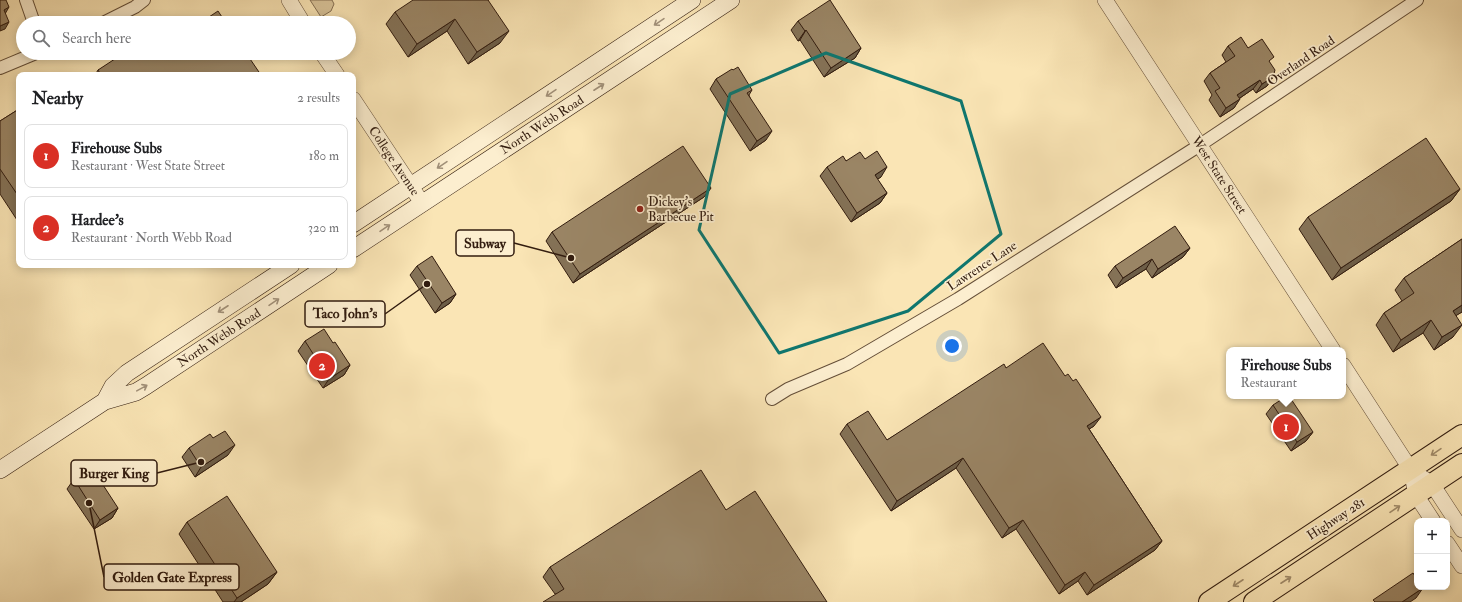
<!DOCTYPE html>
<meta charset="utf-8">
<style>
body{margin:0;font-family:"IM FELL Double Pica",serif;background:#f2f2f2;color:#202124}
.controls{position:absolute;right:12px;bottom:12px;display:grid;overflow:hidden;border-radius:8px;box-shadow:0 2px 10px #0003}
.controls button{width:36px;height:36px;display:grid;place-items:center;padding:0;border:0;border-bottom:1px solid #e0e0e0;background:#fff;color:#202124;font:20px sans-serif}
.you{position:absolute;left:952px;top:346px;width:14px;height:14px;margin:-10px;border:3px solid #fff;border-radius:50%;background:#1a73e8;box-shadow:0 0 0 6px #1a73e833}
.badge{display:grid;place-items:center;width:26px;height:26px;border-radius:50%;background:#d93025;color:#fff;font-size:13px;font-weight:700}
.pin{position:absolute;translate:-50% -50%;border:2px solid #fff;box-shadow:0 1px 4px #0006}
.popup{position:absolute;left:1226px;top:347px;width:120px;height:52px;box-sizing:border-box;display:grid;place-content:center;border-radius:8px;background:#fff;filter:drop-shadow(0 1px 3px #0005);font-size:13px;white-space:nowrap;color:#757577}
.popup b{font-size:15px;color:#202124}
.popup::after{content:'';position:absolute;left:50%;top:100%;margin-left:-8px;border:8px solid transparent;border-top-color:#fff}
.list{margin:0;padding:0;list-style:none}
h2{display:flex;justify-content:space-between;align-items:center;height:52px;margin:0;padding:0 16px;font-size:17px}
h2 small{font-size:13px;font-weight:400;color:#757577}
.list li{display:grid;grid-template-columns:26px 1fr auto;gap:12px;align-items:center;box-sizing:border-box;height:64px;margin:0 8px 8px;padding:0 8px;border:1px solid #e0e0e0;border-radius:8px}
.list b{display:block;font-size:15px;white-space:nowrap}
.list p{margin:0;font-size:13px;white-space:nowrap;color:#757577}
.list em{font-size:13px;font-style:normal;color:#757577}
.icon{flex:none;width:22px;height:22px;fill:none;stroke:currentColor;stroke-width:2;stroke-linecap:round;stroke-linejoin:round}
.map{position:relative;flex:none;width:1462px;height:602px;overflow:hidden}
.search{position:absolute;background:#fff;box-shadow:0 2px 10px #0003;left:16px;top:16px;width:340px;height:44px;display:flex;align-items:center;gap:10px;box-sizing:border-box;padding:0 14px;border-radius:22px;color:#757577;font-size:15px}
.panel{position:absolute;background:#fff;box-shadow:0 2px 10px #0003;left:16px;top:72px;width:340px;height:196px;border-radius:8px}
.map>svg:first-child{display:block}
.green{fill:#d8c399;stroke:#857054}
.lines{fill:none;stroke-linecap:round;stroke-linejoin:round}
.minor-casing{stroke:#644e38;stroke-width:14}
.tertiary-casing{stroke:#644e38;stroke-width:16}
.secondary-casing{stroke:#321c0f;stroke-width:18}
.trunk-casing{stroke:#321c0f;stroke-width:22}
.minor{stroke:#fceecf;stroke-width:12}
.tertiary{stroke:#fceecf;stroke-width:15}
.secondary{stroke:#fceecf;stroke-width:17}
.trunk{stroke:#fae5b5;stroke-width:20}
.wall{fill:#847257;stroke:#321c0f}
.shaded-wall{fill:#6c5d47;stroke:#321c0f}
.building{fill:#9a8565;stroke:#321c0f}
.oneway{stroke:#a19079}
.oneway2{stroke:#a08b6a}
.marked{fill:none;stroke:#0f766e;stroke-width:3;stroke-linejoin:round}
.poi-dot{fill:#8f2418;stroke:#fceecf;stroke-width:1.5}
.labels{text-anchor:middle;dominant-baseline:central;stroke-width:3.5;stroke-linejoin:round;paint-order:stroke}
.street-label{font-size:13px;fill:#321c0f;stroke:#fceecf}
.poi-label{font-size:13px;fill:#321c0f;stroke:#fceecf;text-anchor:start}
.leader{fill:none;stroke:#321c0f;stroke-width:1.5}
.callout-dot{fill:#321c0f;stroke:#fceecf;stroke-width:1.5}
.callout{fill:#fceecf;stroke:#321c0f;stroke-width:1.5}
.callout-label{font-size:14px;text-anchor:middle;font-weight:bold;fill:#321c0f}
</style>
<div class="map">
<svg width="1462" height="602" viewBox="0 0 1462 602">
<rect width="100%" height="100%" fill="#fae5b5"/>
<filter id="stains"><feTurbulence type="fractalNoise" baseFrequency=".005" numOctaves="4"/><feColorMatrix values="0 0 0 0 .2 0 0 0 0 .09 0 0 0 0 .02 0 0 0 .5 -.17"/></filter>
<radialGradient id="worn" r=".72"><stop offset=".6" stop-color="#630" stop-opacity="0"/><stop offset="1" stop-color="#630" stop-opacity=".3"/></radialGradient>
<path class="green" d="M310 0H332L334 4 331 11 321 17Z"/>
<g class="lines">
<defs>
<path id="minor" d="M26 0 34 23
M103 23 135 7 144 0
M0 68 36 53
M772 399 788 389 847 364 958 299 1200 145 1417 0"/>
<path id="tertiary" d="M289 0 303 23
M1105 0 1333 350
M322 53 337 75
M353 99 422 203
M1343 365 1411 470 1416 495 1433 521
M1423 478 1432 484 1462 530
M1447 543 1462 566"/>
<path id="secondary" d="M353 224 692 0
M353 249 731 0
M105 401 113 386 127 373 291 265
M0 470 105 401 136 392 146 386 329 265"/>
<path id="trunk" d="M1209 602 1462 435
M1254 602 1462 464"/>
</defs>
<use href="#minor" class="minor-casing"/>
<use href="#tertiary" class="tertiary-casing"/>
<use href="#secondary" class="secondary-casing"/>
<use href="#trunk" class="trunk-casing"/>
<use href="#minor" class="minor"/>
<use href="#tertiary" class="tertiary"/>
<use href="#secondary" class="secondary"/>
<use href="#trunk" class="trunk"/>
</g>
<path class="wall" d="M488 0 500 43 468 64 447 31 408 57 386 24 395 12Z
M798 21 861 48 855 58 824 77 800 40 798 41 791 30Z
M1228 46 1248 48 1269 62 1273 77 1267 86 1256 93 1253 89 1240 98 1234 108 1220 117 1209 100 1212 95 1204 81 1210 73 1226 62 1222 55Z
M152 55 261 75H95L98 70Z
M733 70 752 90 749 95 766 140 750 151 710 89 716 79Z
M19 109V223L0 194V121Z
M865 159 881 177 877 179 887 193 880 203 851 222 820 176 827 167 846 161Z
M711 188 704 197 573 283 546 241 552 232Z
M1460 189 1451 201 1332 280 1299 229 1308 217Z
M1462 239V312L1456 315 1453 337 1434 350 1423 333 1393 352 1376 325 1384 313 1402 301 1395 290 1404 278Z
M1190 248 1183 257 1152 278 1146 269 1116 288 1108 275 1115 266Z
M417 266 456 294 450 303 435 313 410 275Z
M305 341 333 343 350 365 344 375 323 388 298 351Z
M1006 368 1094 426 1089 429 1162 541 1155 550 1087 595 1078 581 1059 594 1016 529 1002 538 956 468 891 511 840 434 847 424 887 440Z
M1273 405 1313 432 1306 441 1291 451 1266 414Z
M213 438 228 455 195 477 182 457 189 448Z
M74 479 118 508 112 518 94 529 67 489Z
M726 510 827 602 555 594 543 577 550 567Z
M187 522 277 572 268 584 241 602H223L179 534Z"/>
<path class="shaded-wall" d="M9 7 5 14 4 10Z
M455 19 447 31 408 57 417 44Z
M9 22 5 29 0 31V26Z
M806 30 800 40 798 41 805 31Z
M509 31 500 43 468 64 477 52Z
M861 48 855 58 824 77 831 68Z
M1273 77 1267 86 1256 93 1262 84Z
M1260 80 1253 89 1231 104 1237 95Z
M1240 99 1234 108 1220 117 1226 108Z
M772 131 766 140 750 151 757 141Z
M887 167 881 177 869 185 875 175Z
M711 188 704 197 573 283 580 274Z
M1460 189 1451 201 1332 280 1341 268Z
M887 193 880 203 851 222 857 213Z
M1190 248 1183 257 1152 278 1158 269Z
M1152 259 1146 269 1116 288 1123 278Z
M456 294 450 303 435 313 442 303Z
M1462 305V312L1444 323 1453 311Z
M1431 320 1423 333 1393 352 1401 340Z
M1462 325 1453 337 1434 350 1442 337Z
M350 365 344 375 323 388 329 379Z
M1101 417 1094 426 1080 435 1087 426Z
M1313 432 1306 441 1291 451 1297 442Z
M235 445 228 455 195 477 201 467Z
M963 458 956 468 891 511 897 501Z
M118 508 112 518 94 529 100 520Z
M1023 520 1016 529 1002 538 1009 528Z
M1162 541 1155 550 1087 595 1094 585Z
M277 572 268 584 241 602H234L237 598Z
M1085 572 1078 581 1059 594 1065 585Z
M1423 588 1416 598 1410 602H1402Z"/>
<path class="building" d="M0 0H6L9 7 4 10 9 22 0 26Z
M413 0H488L509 31 477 52 455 19 417 44 395 12Z
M830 0 861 48 831 68 806 30 805 31 798 21Z
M218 11 226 23H200Z
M1241 37 1248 48 1262 39 1274 57 1269 61 1275 70 1273 77 1262 84 1260 80 1237 95 1240 99 1226 108 1215 91 1220 88 1210 73 1235 56 1228 46Z
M124 53H150L152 55 155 53H246L261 75H101L98 70Z
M738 67 752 90 747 93 772 131 757 141 716 79 732 69 733 70Z
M19 109V197L0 169V121Z
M1426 138 1460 189 1341 268 1308 217Z
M683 146 711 188 580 274 552 232Z
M877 151 887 167 875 175 887 193 857 213 827 167 843 156 846 161 860 152 865 159Z
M1175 226 1190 248 1158 269 1152 259 1123 278 1115 266Z
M1462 239V305L1453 311 1462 325 1442 337 1431 320 1401 340 1384 313 1414 293 1404 278Z
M432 256 456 294 442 303 417 266Z
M324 329 333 343 335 342 350 365 329 379 305 341Z
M1043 343 1065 376 1068 374 1073 381 1076 379 1101 417 1087 426 1162 541 1094 585 1085 572 1065 585 1023 520 1009 528 963 458 897 501 847 424 868 411 887 440 1004 364 1006 368Z
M1287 396H1289L1313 432 1297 442 1273 405Z
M225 431 235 445 201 467 189 448 210 434 213 438Z
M92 468 118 508 100 520 74 479Z
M701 470 726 510 755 491 827 602H543L564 589 550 567Z
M227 496 277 572 237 598 187 522Z
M1413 573 1417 579V587H1422L1423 588 1402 602H1375L1373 600Z"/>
<defs><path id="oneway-shaft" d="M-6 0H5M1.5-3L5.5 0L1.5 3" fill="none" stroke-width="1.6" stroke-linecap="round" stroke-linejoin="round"/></defs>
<g class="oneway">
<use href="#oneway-shaft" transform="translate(659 22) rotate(146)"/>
<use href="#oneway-shaft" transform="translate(599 87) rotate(-33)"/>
<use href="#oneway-shaft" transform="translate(551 93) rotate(146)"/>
<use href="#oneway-shaft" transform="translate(442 165) rotate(146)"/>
<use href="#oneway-shaft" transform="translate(385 228) rotate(-34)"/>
<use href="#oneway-shaft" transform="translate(274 302) rotate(-34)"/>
<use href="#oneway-shaft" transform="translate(223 309) rotate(147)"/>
<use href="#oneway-shaft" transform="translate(142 388) rotate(-29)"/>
</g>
<g class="oneway2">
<use href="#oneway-shaft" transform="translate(1436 452) rotate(146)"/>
<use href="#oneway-shaft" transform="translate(1395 509) rotate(-34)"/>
<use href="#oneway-shaft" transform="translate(1286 580) rotate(-33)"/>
<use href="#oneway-shaft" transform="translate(1238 583) rotate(147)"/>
</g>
<path class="marked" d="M826 53 961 101 1001 234 908 311 779 353 699 230 730 94Z"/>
<circle class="poi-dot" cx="640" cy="209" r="4"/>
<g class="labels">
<g class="street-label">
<text transform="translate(1301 61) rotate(-34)">Overland Road</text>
<text transform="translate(542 125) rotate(-33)">North Webb Road</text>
<text transform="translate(394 161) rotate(56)">College Avenue</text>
<text transform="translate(1219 175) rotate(57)">West State Street</text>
<text transform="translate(982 266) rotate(-33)">Lawrence Lane</text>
<text transform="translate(219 338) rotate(-33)">North Webb Road</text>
<text transform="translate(1336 519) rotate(-33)">Highway 281</text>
</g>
<g class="poi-label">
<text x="648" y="202">Dickey's<tspan x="648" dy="15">Barbecue Pit</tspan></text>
</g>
</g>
<path class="leader" d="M571 258L514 243M427 284L385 314M201 462L157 473M89 503L104 577"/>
<g class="callout-dot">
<circle cx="571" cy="258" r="4"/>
<circle cx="427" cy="284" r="4"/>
<circle cx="201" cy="462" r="4"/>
<circle cx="89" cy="503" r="4"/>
</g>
<g class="callout">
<rect x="456" y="230" width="58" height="26" rx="4"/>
<rect x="305" y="301" width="80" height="26" rx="4"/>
<rect x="71" y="460" width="86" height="26" rx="4"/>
<rect x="104" y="564" width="135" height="26" rx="4"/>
</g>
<g class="callout-label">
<text x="485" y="248">Subway</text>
<text x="345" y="318">Taco John's</text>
<text x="114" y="478">Burger King</text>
<text x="172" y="582">Golden Gate Express</text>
</g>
<rect width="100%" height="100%" filter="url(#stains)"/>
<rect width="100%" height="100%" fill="url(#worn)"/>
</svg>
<div class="controls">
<button>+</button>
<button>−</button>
</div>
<div class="you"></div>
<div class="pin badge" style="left:1286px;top:427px">1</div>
<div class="popup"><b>Firehouse Subs</b>Restaurant</div>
<div class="pin badge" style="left:322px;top:366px">2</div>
<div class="search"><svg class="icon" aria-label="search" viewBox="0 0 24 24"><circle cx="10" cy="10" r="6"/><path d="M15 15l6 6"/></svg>Search here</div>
<section class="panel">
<h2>Nearby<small>2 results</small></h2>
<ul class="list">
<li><span class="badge">1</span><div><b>Firehouse Subs</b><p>Restaurant · West State Street</p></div><em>180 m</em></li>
<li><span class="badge">2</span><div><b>Hardee's</b><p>Restaurant · North Webb Road</p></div><em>320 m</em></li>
</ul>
</section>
</div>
